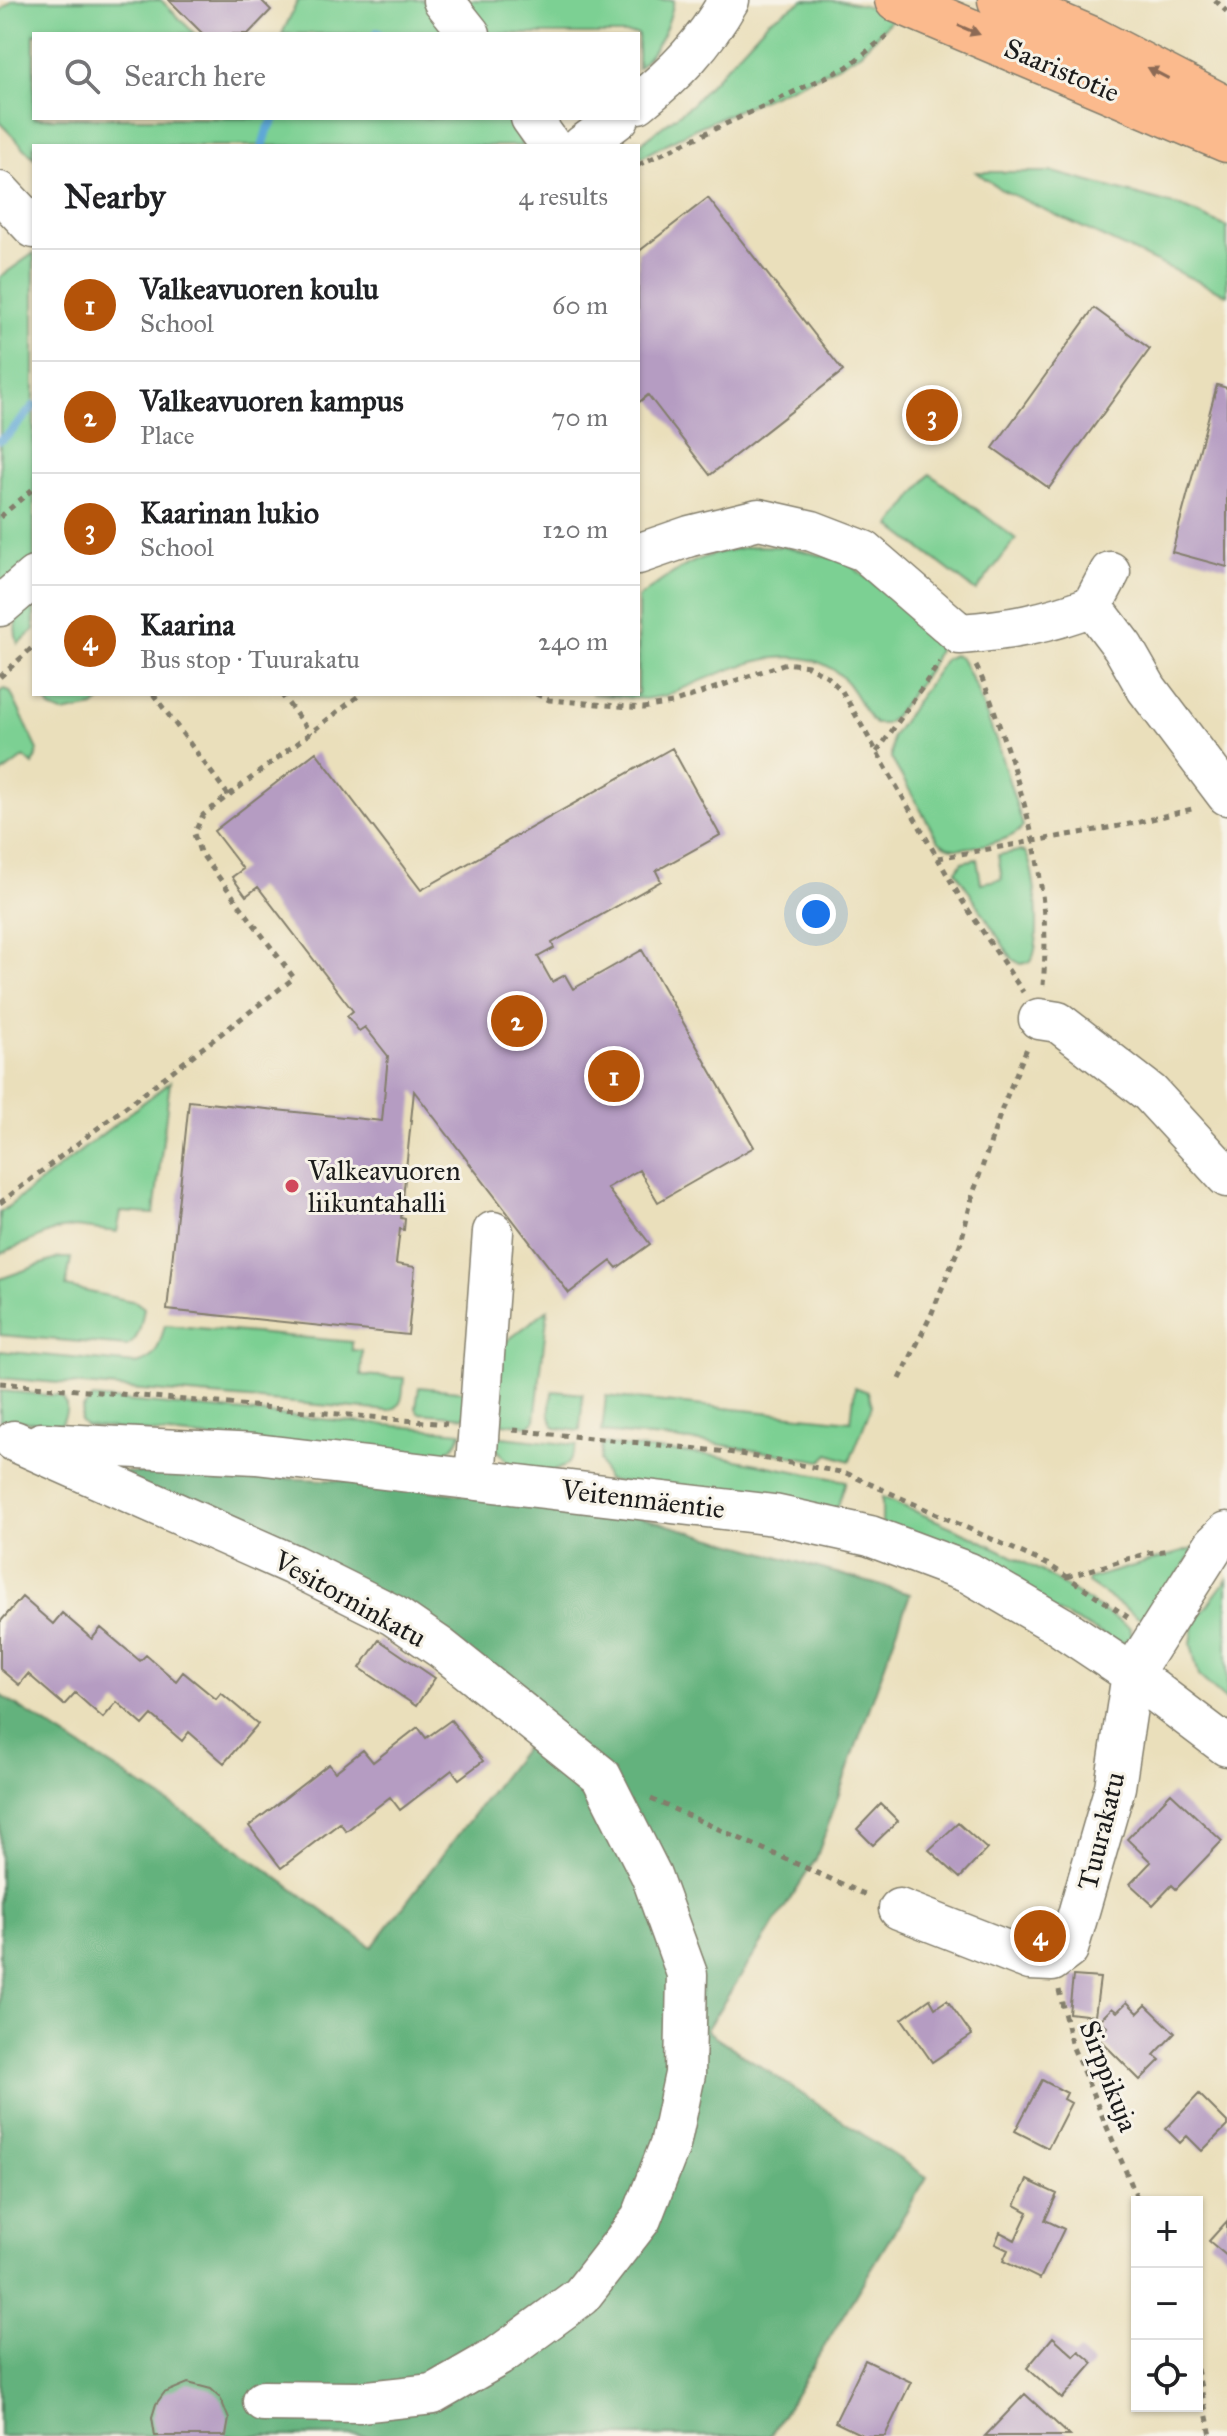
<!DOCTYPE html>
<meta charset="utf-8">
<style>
body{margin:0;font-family:"IM FELL Great Primer",serif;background:#f2f2f2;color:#202124}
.controls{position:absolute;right:24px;bottom:24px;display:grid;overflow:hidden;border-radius:0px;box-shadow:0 2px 6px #0004}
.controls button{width:72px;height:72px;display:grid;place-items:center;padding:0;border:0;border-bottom:2px solid #e0e0e0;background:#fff;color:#202124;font:40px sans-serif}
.you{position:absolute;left:816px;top:914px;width:28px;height:28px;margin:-20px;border:6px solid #fff;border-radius:50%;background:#1a73e8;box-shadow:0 0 0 12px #1a73e833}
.badge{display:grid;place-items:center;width:52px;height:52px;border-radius:50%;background:#b45309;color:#fff;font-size:26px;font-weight:700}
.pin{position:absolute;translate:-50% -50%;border:4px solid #fff;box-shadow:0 2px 8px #0006}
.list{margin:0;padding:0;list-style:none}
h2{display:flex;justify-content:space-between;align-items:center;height:104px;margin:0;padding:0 32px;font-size:34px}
h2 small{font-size:26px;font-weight:400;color:#757577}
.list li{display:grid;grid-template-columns:52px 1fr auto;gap:24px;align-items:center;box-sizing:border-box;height:112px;padding:0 32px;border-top:2px solid #e0e0e0}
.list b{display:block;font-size:30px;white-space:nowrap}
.list p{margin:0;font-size:26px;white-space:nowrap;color:#757577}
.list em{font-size:26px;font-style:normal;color:#757577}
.icon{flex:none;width:44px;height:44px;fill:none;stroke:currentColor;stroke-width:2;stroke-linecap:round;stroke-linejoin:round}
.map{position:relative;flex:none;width:1227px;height:2436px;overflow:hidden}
.search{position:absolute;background:#fff;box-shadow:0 2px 6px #0004;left:32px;top:32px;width:608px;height:88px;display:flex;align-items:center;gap:20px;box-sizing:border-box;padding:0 28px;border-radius:0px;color:#757577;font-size:30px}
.panel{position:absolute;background:#fff;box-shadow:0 2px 6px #0004;left:32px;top:144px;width:608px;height:552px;border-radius:0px}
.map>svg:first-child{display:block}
.green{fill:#7bd093;stroke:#4c7658;stroke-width:2}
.forest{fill:#64b27d;stroke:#40674c;stroke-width:2}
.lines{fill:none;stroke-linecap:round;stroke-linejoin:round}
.stream{stroke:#5ea8d6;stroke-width:9}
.building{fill:#b59cc2}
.minor-casing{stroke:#837e6c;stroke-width:43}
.major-casing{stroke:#837e6c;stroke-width:47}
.path{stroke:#837e6c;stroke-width:5;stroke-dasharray:6 6;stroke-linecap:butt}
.minor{stroke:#fff;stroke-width:40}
.major{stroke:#fbba8d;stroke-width:44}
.oneway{fill:#8c6b54}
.poi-dot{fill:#d1495b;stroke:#f7f3e8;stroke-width:3}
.labels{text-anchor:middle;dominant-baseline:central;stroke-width:6;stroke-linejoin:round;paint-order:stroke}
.street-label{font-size:28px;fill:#1c1c1c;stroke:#f7f3e8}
.poi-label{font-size:28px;fill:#1c1c1c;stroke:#f7f3e8;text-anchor:start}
</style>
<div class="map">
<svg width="1227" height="2436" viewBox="0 0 1227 2436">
<rect width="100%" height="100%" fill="#f7f3e8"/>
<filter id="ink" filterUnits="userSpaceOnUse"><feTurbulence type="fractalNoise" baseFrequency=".0125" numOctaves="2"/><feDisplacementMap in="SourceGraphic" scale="16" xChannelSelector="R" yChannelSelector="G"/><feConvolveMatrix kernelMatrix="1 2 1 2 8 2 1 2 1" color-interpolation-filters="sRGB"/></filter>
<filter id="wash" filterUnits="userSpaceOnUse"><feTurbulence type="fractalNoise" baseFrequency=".006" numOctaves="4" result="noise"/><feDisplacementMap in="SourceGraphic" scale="32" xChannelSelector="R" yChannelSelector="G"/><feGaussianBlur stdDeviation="1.8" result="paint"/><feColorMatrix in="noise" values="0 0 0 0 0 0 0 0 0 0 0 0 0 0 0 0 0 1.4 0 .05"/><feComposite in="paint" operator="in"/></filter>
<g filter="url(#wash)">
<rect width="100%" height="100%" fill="#eadfbb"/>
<path class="green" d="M13 0H161L195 34H34V118H513L522 146H34V158L0 123V11Z
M298 0H423L451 34H282Z
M462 0H674C669 27 658 49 638 68V34H488Z
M804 0C843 0 859 1 895 16L861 52 830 70 694 129 638 159 637 146 692 104 768 21Z
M976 172H1053L1182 207 1227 227V295L1000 189Z
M34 253V560L0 591V277Z
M930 474 1016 539 976 591 891 526Z
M757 546 786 547 845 561 941 635C941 661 907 698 892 719L885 724H875C861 709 855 688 839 674 790 633 715 677 664 696L644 699 591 694H638V598C684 564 700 553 757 546Z
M34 599V630L18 644C11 621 18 613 34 599Z
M953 655 961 658 976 688 998 746 1023 826C1016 840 965 852 949 847 945 846 942 843 938 840L891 758 892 737 945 659Z
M5 689 10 691 38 750 33 765 24 757 0 775V692Z
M42 694H109L94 707 62 713 50 708Z
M1019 851 1025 852C1036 867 1043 949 1030 962L1021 964 1012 959 956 871 962 862 977 859 981 883 1002 879 998 855Z
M170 1082 154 1214 121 1212 117 1232 75 1227 56 1230 0 1254V1213Z
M59 1258H71L66 1287 136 1302 144 1308C141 1322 141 1338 127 1346L0 1335V1279Z
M548 1309 535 1420 529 1426 495 1422 503 1344Z
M165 1325 352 1342V1350L362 1351 361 1375 404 1378C402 1392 405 1406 389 1411L0 1378V1351L136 1364C158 1359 159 1345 165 1325Z
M419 1387 467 1392 465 1417 419 1413 416 1408Z
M855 1387 868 1392 872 1405 850 1461 829 1454 822 1461 710 1443 602 1432 606 1396 851 1421Z
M0 1391 60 1396C70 1402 66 1416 61 1424L0 1420Z
M553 1391 583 1394 580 1431 556 1428C546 1416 550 1406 553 1391Z
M93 1398 462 1432C455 1448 448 1453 431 1459L85 1426 80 1421 83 1408Z
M493 1436 577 1445C566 1481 543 1471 513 1468L495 1447Z
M602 1444 716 1456 846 1481 836 1512 607 1480 600 1461Z
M882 1497 972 1536 1041 1571 1130 1628 1133 1640 1124 1643 1113 1640 882 1524Z
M1196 1548 1145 1622 1088 1583V1579Z
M1227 1579V1701L1199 1676 1191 1644 1194 1623Z"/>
<path class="forest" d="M115 1472 350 1481 636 1516 910 1594 816 1859 706 2030 927 2177 770 2436H0V1695L222 1837 372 1947 544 1722Z"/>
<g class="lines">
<path class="stream" d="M377 34 378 32
M263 146 267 131 275 118
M0 440 9 434 34 406"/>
</g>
<g id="blocks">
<path class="building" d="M169 0H261L271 10 248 34H203Z
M708 198 843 371 710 475 648 395 638 403V252Z
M1094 308 1150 349 1049 488 993 448Z
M1217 385 1227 388V567L1172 552Z
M672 748 720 835 656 871 661 881 552 943 554 948 538 957 552 982 565 975 573 989 642 950 754 1147 658 1202 639 1170 607 1188 650 1244 617 1268 611 1261 569 1293 414 1091 401 1218 405 1219 404 1230 400 1229 396 1264 415 1267 408 1335 167 1310 189 1101 382 1121 388 1056 365 1027 359 1031 347 1016 353 1011 258 887 246 896 232 877 243 869 214 831 316 752 421 890Z
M22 1597 53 1624 62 1613 92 1639 101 1628 140 1661 146 1655 176 1681 183 1672 216 1699 221 1693 258 1724 224 1763 189 1732 182 1741 152 1715 143 1725 117 1702 103 1718 75 1693 64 1705 28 1674 19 1685 0 1669V1622Z
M379 1640 435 1678 416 1706 360 1668Z
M451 1720 483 1761 459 1779 452 1770 400 1810 390 1797 346 1831 340 1823 281 1868 249 1826 329 1764 335 1772 363 1750 373 1762 418 1727 426 1738Z
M1171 1793 1222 1841 1176 1889 1172 1885 1153 1905 1130 1884 1151 1862 1127 1839Z
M881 1804 898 1821 873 1845 857 1829Z
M958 1823 987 1849 960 1878 929 1850Z
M1073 1976 1100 1978 1095 2016 1069 2013Z
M930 1999 935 2008 947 2000 972 2035 932 2062 902 2019Z
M1127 2002 1138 2013 1146 2005 1175 2033 1154 2055 1160 2060 1140 2080 1097 2037 1107 2027 1100 2020 1112 2008 1117 2012Z
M1042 2080 1067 2093 1064 2099 1071 2103 1048 2148 1015 2131Z
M1199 2094 1227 2122V2126L1202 2151 1187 2136 1180 2143 1166 2129Z
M1027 2180 1057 2194 1045 2220 1064 2229 1040 2279 1003 2261 1008 2250 995 2244 1000 2232 1015 2240 1028 2212 1015 2205Z
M1227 2221V2256L1209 2241Z
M1053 2337 1074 2356 1079 2351 1093 2363 1062 2399 1027 2368Z
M865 2360 911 2382 885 2436H864L835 2422Z
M188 2383 211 2389 220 2397 229 2419 226 2436H155L152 2417 156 2404 164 2393Z
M1025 2394 1070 2436H985Z"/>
</g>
</g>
<g filter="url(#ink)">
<use href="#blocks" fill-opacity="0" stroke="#837e6c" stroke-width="2"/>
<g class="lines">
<defs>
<path id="minor" d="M443 0 470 34
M638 103C677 72 704 44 729 0
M531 118 551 146
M582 146 619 118
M0 192 34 228
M638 554 690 536 759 519 812 531 864 551 960 634C1009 630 1045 624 1092 606L1110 572
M0 606 34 577
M1092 606 1123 647 1147 689 1227 795
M1039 1019 1058 1022 1150 1093 1227 1177
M14 1441 293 1565 393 1615 441 1648 601 1776 651 1875 687 1974 685 2074 670 2145 641 2219 581 2296 499 2356 433 2394 359 2402 263 2401
M41 1443 256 1454 774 1515 870 1536 969 1573 1060 1626 1132 1674 1227 1746
M475 1479 493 1232
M899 1909 1030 1960 1052 1961 1068 1949 1115 1787 1132 1674 1214 1545 1227 1532"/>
<path id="major" d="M897 0 1227 140
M1000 0 1092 39 1227 109"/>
</defs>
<use href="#minor" class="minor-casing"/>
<use href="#major" class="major-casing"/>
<path class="path" d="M1215 0 1227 12
M638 165 847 67 888 35
M0 517 34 488
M976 666C989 691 997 719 1006 746 1033 824 1051 902 1043 985
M0 677 34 646
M153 694 229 796
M281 694 311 734
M536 694 549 700 643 708 672 703 786 663 808 666 827 676 842 691 961 899 1023 992
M877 752 940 662
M938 858 1136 823 1196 808
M0 1203 294 978 200 852 194 834 203 815 361 694
M900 1379 931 1315 961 1242 973 1194 1004 1103 1027 1048
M0 1383 447 1424
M513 1430 728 1452 846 1473 1049 1565 1128 1617
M1067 1577 1148 1553 1170 1550
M651 1799 869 1896
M1059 1990 1071 2043 1139 2202
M1197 2369 1211 2436"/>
<use href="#minor" class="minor"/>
<use href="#major" class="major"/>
</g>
<defs><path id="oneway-solid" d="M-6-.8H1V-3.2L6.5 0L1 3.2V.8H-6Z" transform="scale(2)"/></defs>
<g class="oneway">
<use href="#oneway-solid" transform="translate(969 30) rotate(23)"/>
<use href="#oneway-solid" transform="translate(1158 73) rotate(-152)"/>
</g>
</g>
<circle class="poi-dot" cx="292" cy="1186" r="8"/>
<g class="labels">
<g class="street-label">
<text transform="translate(1062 70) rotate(23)">Saaristotie</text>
<text transform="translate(643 1499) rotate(7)">Veitenmäentie</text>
<text transform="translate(350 1599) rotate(29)">Vesitorninkatu</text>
<text transform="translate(1101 1831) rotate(-76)">Tuurakatu</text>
<text transform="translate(1109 2076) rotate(69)">Sirppikuja</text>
</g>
<g class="poi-label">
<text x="308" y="1170">Valkeavuoren<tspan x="308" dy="32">liikuntahalli</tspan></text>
</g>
</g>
</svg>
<div class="controls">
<button>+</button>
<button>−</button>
<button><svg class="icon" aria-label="locate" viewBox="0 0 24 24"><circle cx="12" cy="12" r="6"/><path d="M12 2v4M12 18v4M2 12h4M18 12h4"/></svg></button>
</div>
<div class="you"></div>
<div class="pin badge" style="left:614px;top:1076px">1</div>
<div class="pin badge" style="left:517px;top:1021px">2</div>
<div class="pin badge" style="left:932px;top:415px">3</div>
<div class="pin badge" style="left:1040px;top:1936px">4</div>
<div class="search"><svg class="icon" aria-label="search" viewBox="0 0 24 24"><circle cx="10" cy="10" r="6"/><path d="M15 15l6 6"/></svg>Search here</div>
<section class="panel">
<h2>Nearby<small>4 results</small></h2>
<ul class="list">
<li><span class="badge">1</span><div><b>Valkeavuoren koulu</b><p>School</p></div><em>60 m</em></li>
<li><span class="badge">2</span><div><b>Valkeavuoren kampus</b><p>Place</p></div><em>70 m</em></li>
<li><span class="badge">3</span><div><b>Kaarinan lukio</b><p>School</p></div><em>120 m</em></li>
<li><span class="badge">4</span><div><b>Kaarina</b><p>Bus stop · Tuurakatu</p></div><em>240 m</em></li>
</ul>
</section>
</div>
